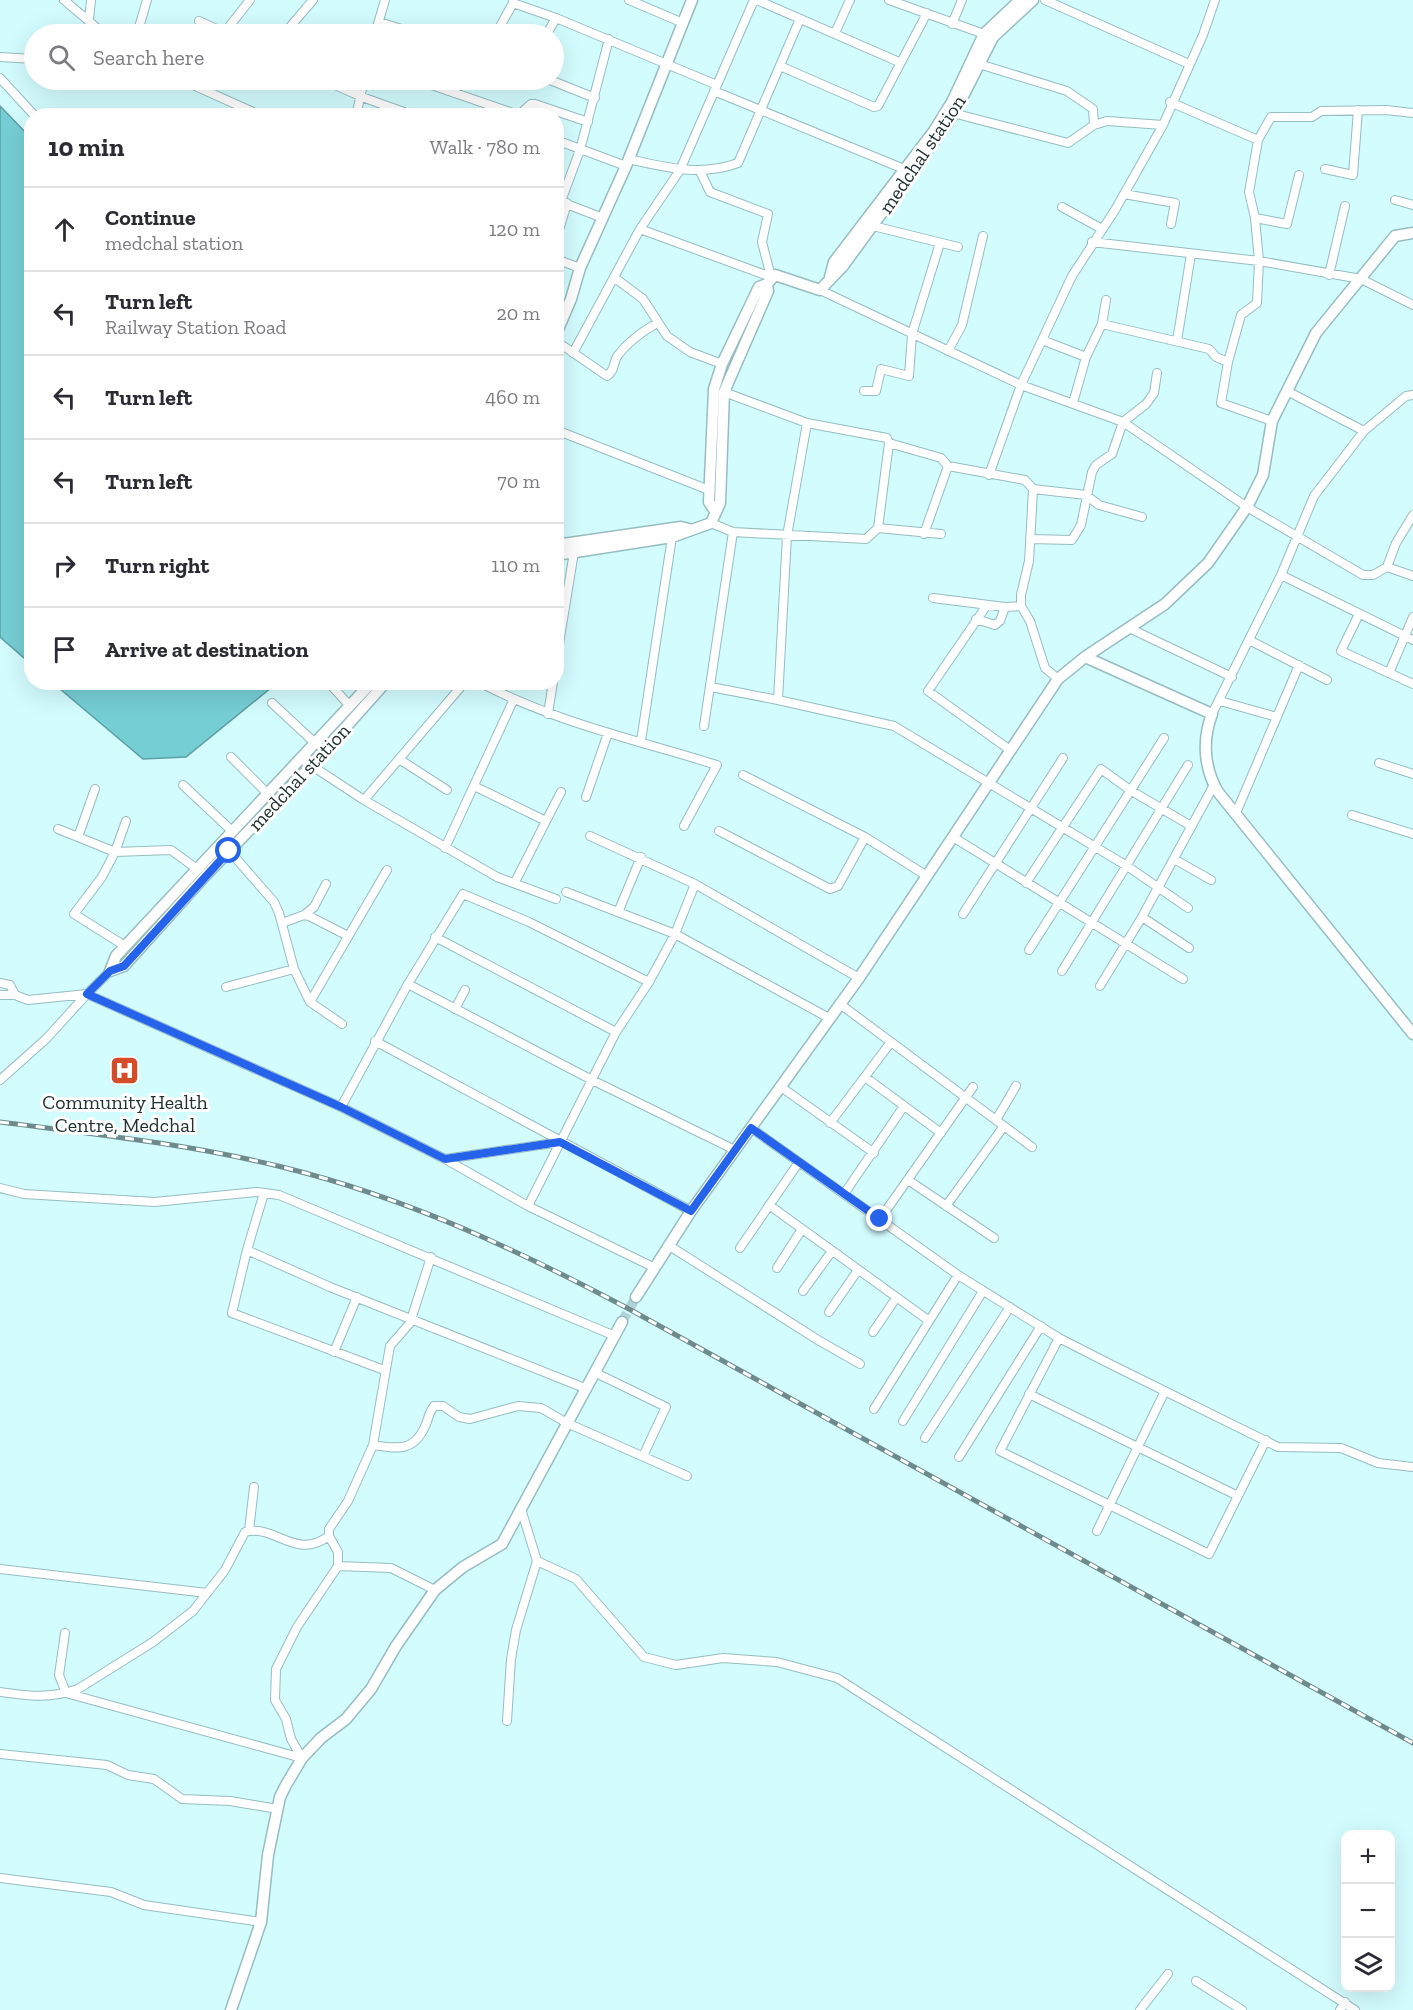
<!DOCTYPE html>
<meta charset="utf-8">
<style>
body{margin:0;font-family:"Zilla Slab",serif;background:#f2f2f3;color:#2b2b33}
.controls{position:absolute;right:18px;bottom:18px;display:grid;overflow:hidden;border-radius:12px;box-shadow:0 6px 24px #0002}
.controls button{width:54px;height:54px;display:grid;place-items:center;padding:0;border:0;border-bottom:2px solid #e1e1e2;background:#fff;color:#2b2b33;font:30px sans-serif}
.stop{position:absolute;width:18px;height:18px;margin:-14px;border:4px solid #2563eb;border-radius:50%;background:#fff}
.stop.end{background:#2563eb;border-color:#fff;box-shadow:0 2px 6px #0008}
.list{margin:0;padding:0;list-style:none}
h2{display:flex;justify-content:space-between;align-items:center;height:78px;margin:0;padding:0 24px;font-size:26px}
h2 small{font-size:20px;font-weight:400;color:#7c7c81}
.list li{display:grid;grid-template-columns:39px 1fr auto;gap:18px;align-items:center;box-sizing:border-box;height:84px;padding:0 24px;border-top:2px solid #e1e1e2}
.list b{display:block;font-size:22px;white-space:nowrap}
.list p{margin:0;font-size:20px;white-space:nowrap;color:#7c7c81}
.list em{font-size:20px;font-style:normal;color:#7c7c81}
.icon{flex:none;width:33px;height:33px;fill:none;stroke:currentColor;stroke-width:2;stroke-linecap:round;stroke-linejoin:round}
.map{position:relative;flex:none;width:1413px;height:2010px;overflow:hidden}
.search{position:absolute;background:#fff;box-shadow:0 6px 24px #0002;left:24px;top:24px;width:540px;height:66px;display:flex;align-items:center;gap:15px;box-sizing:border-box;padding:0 21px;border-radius:33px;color:#7c7c81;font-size:22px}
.panel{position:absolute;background:#fff;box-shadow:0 6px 24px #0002;left:24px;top:108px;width:540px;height:582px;border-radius:24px}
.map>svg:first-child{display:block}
.water{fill:#76ced5;stroke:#5c9fa4;stroke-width:1.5}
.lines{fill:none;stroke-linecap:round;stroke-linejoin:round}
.tertiary-tunnel{stroke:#afd3d6;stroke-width:10;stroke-dasharray:10 5;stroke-linecap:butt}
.minor-casing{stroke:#96bdc0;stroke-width:10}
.tertiary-casing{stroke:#96bdc0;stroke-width:13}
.minor{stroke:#fff;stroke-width:8}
.tertiary{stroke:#fff;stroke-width:10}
.rail-casing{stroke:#6f8a8c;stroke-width:5}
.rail{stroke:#fff;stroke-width:3;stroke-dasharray:9;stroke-linecap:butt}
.route{stroke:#2563eb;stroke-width:8}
.labels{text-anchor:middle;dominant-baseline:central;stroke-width:6;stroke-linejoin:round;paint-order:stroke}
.street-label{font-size:20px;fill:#213132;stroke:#fff}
.poi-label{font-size:20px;fill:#213132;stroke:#fff}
</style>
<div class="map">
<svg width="1413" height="2010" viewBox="0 0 1413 2010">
<rect width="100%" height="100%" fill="#d3fcff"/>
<path class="water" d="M0 106 31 138V664L0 637Z
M53 683H277L186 757 143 759Z"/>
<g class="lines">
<path class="tertiary-tunnel" d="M622 1322 636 1297"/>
<defs>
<path id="minor" d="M64 0 104 34
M513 0V3L556 18 547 34
M629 0 683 23
M757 0 899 62
M889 0 984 34
M1045 0 1189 64
M556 18 717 85
M89 20 91 0
M199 21 227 34
M379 22 418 34
M952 24 962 0
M224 33 250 0
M835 33 850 0
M137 34 147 0
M284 34 313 0
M375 34 385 0
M496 34 513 3
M0 57 34 59
M979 64 1067 91 1093 109 1094 125
M780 66 874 107 878 106 927 13
M0 78 35 116
M182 80 262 116
M324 80 362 97 415 116
M417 80 519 115 531 104H535L588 122
M550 80 595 98
M714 91 904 169
M1170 102 1258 140 1271 117H1312L1321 111 1386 110 1413 113
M949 112 1068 143 1094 125 1107 121 1163 125
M356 116 364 80
M556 140 626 166
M1258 140 1249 192 1255 218 1259 261 1257 303 1241 315 1228 362 1221 403 1272 421
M628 159C666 167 700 177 738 163L800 19
M1325 169 1353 175 1358 110
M700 171 710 192 768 214 762 242 771 277
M1124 194 1175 203 1171 224
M556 200 603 218
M1395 200 1413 205
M561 201 580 150 609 39
M1062 207 1102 229
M1255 218 1287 224 1299 175
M873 226 958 247
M640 229 771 277
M556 240 567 203
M1092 242 1259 261 1361 279 1413 305
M556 259 580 268
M1329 275 1345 206
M615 278 643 299 667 336 690 352 722 364
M820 290 1021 385 1123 422 1247 507 1363 575H1373L1387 567 1396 543 1413 515
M1102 324 1209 349 1216 357 1228 362
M1042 340 1086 357 1102 324 1106 300
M556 341 607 376C615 371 613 362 618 355 628 342 643 331 657 323
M1177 341 1191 254
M948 351 962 325 983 236
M573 353 640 229 680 170 754 0
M864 391H876L881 369 909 376 912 334 940 243
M1287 391 1364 431
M724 392 807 423 887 438 889 443 941 458 948 466 1025 480 1033 489 1032 508 1029 561 1021 595V606L1030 621 1045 668 1058 679
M1073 403 1086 357
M556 430 709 490
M989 475 1021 385 1072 276 1115 210 1163 125 1203 35 1215 0
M1033 489 1086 495 1099 505 1142 517
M878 528 889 443
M733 532 866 539 878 528 941 534
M924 534 948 466
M1030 539 1072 540 1081 525 1092 472 1096 465 1112 454 1123 422 1146 404 1154 393 1157 373
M1387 567 1413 576
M1281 575 1413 640
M933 598 1005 607
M987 605 928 691 1010 750
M1359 614 1341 651 1413 684
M976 619 995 625 1000 621 1005 607 1021 606
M1129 628 1232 677
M1249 640 1327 680
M556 662 574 552
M1389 673 1413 617
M328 682 350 706
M479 682C554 722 637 740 717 765L684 826
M711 687 778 700 787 536 807 423
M778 700 894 726 1127 866 1188 908
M1220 701 1277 717
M272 703 315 743
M548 714 553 682
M1212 714 1281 575 1314 496 1364 431 1406 396 1413 395
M704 726 733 532 711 523
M641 741 672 537
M231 757 267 793
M300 758 364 800 497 877 556 899
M399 759 447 790
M1379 763 1413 774
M743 775 865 837 927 876
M183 785 232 831
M474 786 546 821 561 792
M95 789 78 837 115 852 102 877 74 914 125 946
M586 797 608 733
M364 800 465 682
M1236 813 1299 665
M1352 815 1413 834
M126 821 115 852 171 850 197 869
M58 829 78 837
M719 831 830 889 838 886 865 837
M590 836 695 884 859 978
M953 837 1183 979
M226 847 274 902 279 913 294 969 310 1002 342 1024
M445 848 513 701
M1174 859 1211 880
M515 882 546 821
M1026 883 1101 769 1130 790 1191 826
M566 892 675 934 829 1018
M619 910 641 857
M963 914 1063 758
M304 915 314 907 326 884
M1142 917 1189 948
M282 923 304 915 309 916 348 936
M435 937 616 1032
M1029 950 1164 738
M1062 971 1188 765
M0 983 10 985 15 995H0
M408 984 463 894 529 922 649 982
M1100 986 1142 917 1214 785
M226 987 294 969
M15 995 28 1000 87 994 110 971
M310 1002 387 870
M455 1009 465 990
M375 1041 691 1211
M891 1042 1032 1147
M865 1077 941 1133
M0 1080 46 1039 87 994 341 1107 445 1159 528 1206 653 1267
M781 1087 874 1153
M341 1107 408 984 592 1080 735 1150
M996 1120 1016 1086
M830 1123 891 1042 840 1004
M751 1128 958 1275 1059 1338 1112 1365 1278 1447 1341 1448 1378 1463 1413 1467
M445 1159 560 1142
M908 1180 994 1238
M0 1188 24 1194 155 1202 257 1192 279 1195 615 1336
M264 1193 247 1250 232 1313 384 1370
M844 1194 904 1106
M769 1205 928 1320
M528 1206 616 1032 649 982 675 934 695 884
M946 1206 1004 1126
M880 1219 973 1087
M668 1245 818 1340 860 1364
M740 1248 799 1162
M247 1250 330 1287 587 1389
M777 1268 802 1229
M803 1291 832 1251
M829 1312 858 1270
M873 1332 896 1298
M1059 1338 1000 1451 1209 1554 1266 1440
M334 1352 357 1297
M596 1373 666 1407 643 1456
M1029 1394 1238 1496
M874 1409 958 1275
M903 1421 983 1291
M925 1438 1010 1307
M373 1445C398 1449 415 1452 426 1424 429 1417 429 1412 434 1406H443L459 1417 470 1419 518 1406 541 1408 567 1423 687 1476
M959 1457 1041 1326
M249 1531 254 1487
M1097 1531 1165 1391
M537 1561 576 1579 644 1657 676 1665 723 1658 777 1662 837 1678 1355 2010
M338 1566 391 1568 435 1590
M0 1569 207 1593
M65 1633 59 1675 66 1693 302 1758
M0 1692C29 1696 50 1699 78 1689L153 1642 193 1611 225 1570 245 1532C276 1524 295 1561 329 1536
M507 1721 511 1659 516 1630 537 1561 521 1509
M0 1754 107 1765 128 1775 154 1779 182 1799 230 1801 278 1809
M302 1758 291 1739 286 1719 275 1700 276 1669 297 1627 338 1566V1552L329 1536V1529L348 1501 373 1445 390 1346 410 1323 431 1257
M0 1878 111 1892 144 1905 261 1922
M1196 1981 1242 2010
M1140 2010 1168 1974
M1340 2010 1345 2002"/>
<path id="tertiary" d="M830 277 834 262 934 131 952 102 984 34 1020 0
M767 284 775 275 820 290 843 266 954 114 993 37 1033 0
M556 334 571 299 580 268 626 166 692 0
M715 511 709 502 714 389 722 364 759 287 767 284
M556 545 681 527 689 529
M556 555 672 537 711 523 720 503 724 392 768 291 767 284
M1085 657 1212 714C1202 740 1204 768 1218 792L1413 1034
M110 971 124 966 205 876 312 765 386 682
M110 971 116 956 372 682
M636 1297 691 1211 859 978 1058 679 1085 657 1165 604 1208 563 1247 507 1263 475 1272 421 1316 333 1395 236 1413 233
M231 2010 261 1922 268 1855 280 1797 286 1785 302 1758 321 1738 346 1719 371 1689 396 1646 435 1590 463 1567 502 1544 622 1322"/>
</defs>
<use href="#minor" class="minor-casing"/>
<use href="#tertiary" class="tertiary-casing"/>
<use href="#minor" class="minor"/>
<use href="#tertiary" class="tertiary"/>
<defs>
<path id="rail" d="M0 1122C94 1134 189 1144 282 1167 405 1197 518 1250 629 1309L1413 1743"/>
</defs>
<use href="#rail" class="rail-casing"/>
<use href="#rail" class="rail"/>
</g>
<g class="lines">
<path class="route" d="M229 851 124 966 110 971 87 994 341 1107 445 1159 560 1142 691 1211 751 1128 880 1219"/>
</g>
<defs>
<symbol id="hospital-square" viewBox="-11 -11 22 22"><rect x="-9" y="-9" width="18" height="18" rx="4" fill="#d54c28" stroke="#fff"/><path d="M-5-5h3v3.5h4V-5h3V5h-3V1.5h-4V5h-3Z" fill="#fff"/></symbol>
</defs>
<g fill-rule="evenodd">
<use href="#hospital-square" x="108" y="1054" width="33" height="33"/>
</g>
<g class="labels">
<g class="street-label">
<text transform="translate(922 154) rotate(-56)">medchal station</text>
<text transform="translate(299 777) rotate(-47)">medchal station</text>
</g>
<g class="poi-label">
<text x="125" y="1102">Community Health<tspan x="125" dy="23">Centre, Medchal</tspan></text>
</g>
</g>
</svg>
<div class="controls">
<button>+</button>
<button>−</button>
<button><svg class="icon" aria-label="layers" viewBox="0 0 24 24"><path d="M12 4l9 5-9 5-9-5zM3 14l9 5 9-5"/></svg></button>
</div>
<div class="stop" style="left:229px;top:851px"></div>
<div class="stop end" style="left:880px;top:1219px"></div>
<div class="search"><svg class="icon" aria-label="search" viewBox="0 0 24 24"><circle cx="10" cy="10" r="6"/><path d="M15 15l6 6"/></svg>Search here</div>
<section class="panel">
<h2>10 min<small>Walk · 780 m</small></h2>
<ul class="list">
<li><svg class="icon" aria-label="ahead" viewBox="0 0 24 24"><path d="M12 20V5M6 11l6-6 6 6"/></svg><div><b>Continue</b><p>medchal station</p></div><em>120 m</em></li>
<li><svg class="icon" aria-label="left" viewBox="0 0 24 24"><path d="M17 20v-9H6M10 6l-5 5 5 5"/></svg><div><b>Turn left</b><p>Railway Station Road</p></div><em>20 m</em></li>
<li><svg class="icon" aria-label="left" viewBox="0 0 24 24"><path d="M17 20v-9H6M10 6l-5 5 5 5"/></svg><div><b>Turn left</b></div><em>460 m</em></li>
<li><svg class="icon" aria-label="left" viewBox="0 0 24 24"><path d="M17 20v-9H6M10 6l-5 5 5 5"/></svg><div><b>Turn left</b></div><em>70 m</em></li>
<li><svg class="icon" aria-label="right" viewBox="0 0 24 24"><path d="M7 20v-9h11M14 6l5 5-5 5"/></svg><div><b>Turn right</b></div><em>110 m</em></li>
<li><svg class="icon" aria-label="arrive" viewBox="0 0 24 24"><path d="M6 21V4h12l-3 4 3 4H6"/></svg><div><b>Arrive at destination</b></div></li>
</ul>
</section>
</div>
